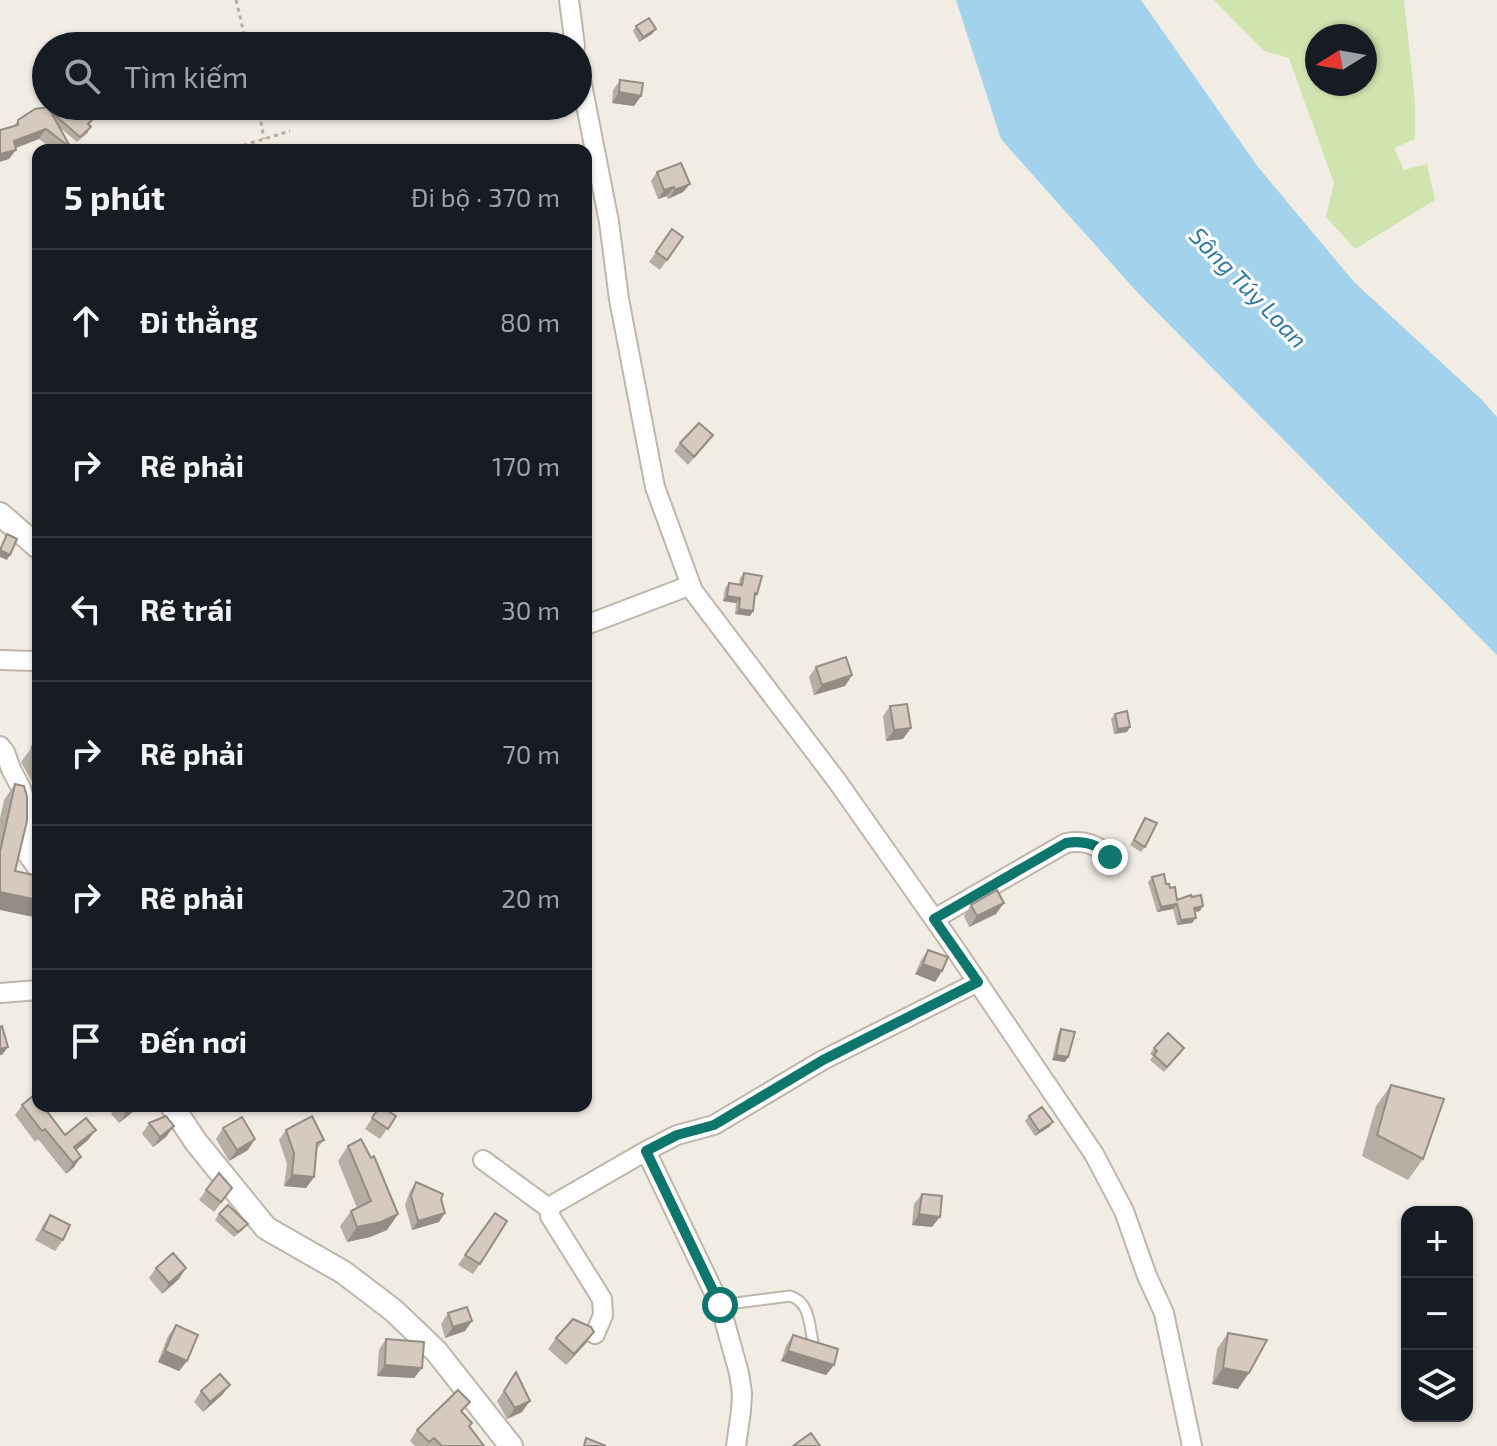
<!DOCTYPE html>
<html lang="vi">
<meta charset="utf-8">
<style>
body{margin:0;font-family:"Exo 2",sans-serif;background:#242831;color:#f1f3f6}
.controls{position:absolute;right:24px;bottom:24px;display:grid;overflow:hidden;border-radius:16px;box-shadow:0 2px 6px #0004}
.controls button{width:72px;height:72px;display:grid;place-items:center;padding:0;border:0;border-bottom:2px solid #363941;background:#171b24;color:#f1f3f6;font:40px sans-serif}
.compass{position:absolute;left:1305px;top:24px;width:72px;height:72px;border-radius:50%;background:#171b24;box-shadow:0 2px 6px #0004;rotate:259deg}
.stop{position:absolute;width:24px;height:24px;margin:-18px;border:6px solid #0f766e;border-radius:50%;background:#fff}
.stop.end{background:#0f766e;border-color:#fff;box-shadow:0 2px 8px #0008}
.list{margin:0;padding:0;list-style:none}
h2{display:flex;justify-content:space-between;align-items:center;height:104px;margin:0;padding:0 32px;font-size:34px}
h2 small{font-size:26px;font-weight:400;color:#9ea1a6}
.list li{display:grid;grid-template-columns:52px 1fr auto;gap:24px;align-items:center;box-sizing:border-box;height:144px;padding:0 32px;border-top:2px solid #363941}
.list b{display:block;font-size:30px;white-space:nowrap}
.list em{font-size:26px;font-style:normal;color:#9ea1a6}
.icon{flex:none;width:44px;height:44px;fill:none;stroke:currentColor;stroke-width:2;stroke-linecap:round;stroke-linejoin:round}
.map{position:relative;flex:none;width:1497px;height:1446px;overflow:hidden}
.search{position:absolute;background:#171b24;box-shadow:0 2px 6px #0004;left:32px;top:32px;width:560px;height:88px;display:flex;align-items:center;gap:20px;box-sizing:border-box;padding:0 28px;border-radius:44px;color:#9ea1a6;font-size:30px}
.panel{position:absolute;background:#171b24;box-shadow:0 2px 6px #0004;left:32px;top:144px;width:560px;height:968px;border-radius:16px}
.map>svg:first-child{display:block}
.green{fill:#cfe4ae;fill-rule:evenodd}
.water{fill:#a2d2ec}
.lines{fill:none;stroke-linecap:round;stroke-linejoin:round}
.service-casing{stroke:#bfb6aa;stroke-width:13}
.minor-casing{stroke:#bfb6aa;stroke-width:22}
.tertiary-casing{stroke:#bfb6aa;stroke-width:26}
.path{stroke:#bdae99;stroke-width:3;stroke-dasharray:4 4;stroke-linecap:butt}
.service{stroke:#fff;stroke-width:9}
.minor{stroke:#fff;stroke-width:18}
.tertiary{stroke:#fff;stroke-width:22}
.wall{fill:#b7aea3}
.shaded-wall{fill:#958d84}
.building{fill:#d5cabd;stroke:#958d84;stroke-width:2}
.route{stroke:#0f766e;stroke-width:10}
.labels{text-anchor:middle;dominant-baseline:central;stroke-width:6;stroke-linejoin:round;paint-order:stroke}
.water-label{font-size:24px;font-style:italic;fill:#3179a1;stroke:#fff}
</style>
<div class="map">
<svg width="1497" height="1446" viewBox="0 0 1497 1446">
<rect width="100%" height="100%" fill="#f1ece4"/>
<path class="green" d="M1214 0H1404L1415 102V139L1394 148 1404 170 1427 164 1435 200 1355 249 1326 217 1334 183 1289 58 1264 51ZM1317 36H1365V84H1317Z"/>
<path class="water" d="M956 0H1141L1258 167 1354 282 1482 400 1497 417V655L1137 292 1001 139Z"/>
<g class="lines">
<defs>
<path id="service" d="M720 1305 790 1296C810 1302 809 1324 813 1342"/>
<path id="minor" d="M569 0 575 46
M578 64 609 222 619 299 655 487 693 591 837 781 951 943 1094 1154 1124 1211 1147 1276 1164 1313 1192 1446
M586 625 691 585
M0 660 35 661 38 659
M0 746 5 752 11 769 21 788 28 811V855L38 869
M934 919 1066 843C1084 840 1097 844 1110 857
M0 993 38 990
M646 1151 720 1305 739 1373 742 1393 741 1411 736 1446
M483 1160 550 1209
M595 1334 603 1315 602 1299 550 1216V1209L554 1204 646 1151 677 1135 714 1125 823 1060 978 982"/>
<path id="tertiary" d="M0 514 38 547
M172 1106 196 1142 266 1228 343 1272 393 1310 436 1351 511 1446"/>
</defs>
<use href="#service" class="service-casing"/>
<use href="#minor" class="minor-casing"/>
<use href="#tertiary" class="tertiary-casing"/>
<path class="path" d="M236 0 247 46
M258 106 264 139
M228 150 290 131"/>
<use href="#service" class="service"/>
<use href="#minor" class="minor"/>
<use href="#tertiary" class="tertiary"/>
</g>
<path class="wall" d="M636 26 656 29 652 34 639 42 633 31Z
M620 80 641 96 634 106 612 103 613 90Z
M65 106H99L98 114 89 124 88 133 77 142 59 127 71 148 69 150H54L39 139 16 148 9 159 13 127 18 120 49 108Z
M657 172 690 184 683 192 668 199 667 196 658 199 651 181Z
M672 229 683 237 660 270 649 262Z
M713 435 688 465 674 451 680 443Z
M744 573 757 594 755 598 753 611 750 616 735 614 736 603 723 601 725 588 729 583 739 585 740 578Z
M816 667 852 675 845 686 814 695 809 677Z
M890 706 903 739 886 741 883 716Z
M1115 714 1127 732 1114 734 1111 719Z
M32 747 38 748V784L32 782 21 762Z
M15 784V871L0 910V818L4 800Z
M1145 818V847L1141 852 1130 845Z
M1152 877 1166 884 1170 888 1177 900 1200 911 1195 912 1192 923 1177 925 1173 909 1157 912 1148 882Z
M971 905 996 914 969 927 964 916Z
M928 950 942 971 935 982 915 974 921 960Z
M1061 1029 1068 1057 1065 1062 1052 1060 1058 1034Z
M1154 1048H1184L1164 1072 1150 1060 1153 1056 1150 1054Z
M1391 1085 1423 1159 1408 1180 1362 1156 1376 1106Z
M22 1105 65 1135 88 1140 76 1150 74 1167 66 1174 38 1139 35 1142 15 1115Z
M117 1106H140L119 1123 111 1114Z
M380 1106 396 1116 380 1139 365 1129Z
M1029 1116 1053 1122 1049 1127 1035 1136 1025 1121Z
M149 1123 166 1137 153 1147 142 1134Z
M223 1128 248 1150 229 1161 216 1139Z
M286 1130 324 1140 316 1150 314 1177 306 1188 284 1186 287 1164 279 1140Z
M348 1146 371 1158 398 1214 387 1230 370 1237 347 1242 340 1226 351 1211 357 1208 338 1161Z
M416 1182 441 1199 439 1222 412 1230 405 1205 410 1191Z
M206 1190 224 1199 214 1212 199 1200Z
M922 1194 932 1227 912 1225 914 1204Z
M495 1213 480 1264 473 1274 458 1265Z
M219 1214 244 1229 234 1237 215 1220Z
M50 1215 63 1240 55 1251 35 1240 43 1225Z
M156 1268H186L179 1279 162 1294 149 1278Z
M448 1313 472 1321 465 1331 445 1338 441 1324Z
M176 1325 187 1361 179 1371 158 1362 168 1336Z
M1228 1333 1238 1389 1212 1384 1217 1349Z
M793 1335 834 1365 826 1375 781 1361 786 1346Z
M556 1338 587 1342 566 1365 548 1349Z
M386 1339 422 1368 414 1378 377 1376 379 1350Z
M516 1372 522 1412 507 1419 497 1401Z
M230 1385 222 1395 203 1412 194 1402 201 1391Z
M462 1413 472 1423 469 1427 484 1446H415L410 1441 417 1430Z"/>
<path class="shaded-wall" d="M656 29 652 34 639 42 643 37Z
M619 92 641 96 634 106 612 103Z
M46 129 39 139 7 151 14 141Z
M16 150 9 159 0 162V154Z
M690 184 683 192 668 199 675 190Z
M674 187 667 196 658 199 664 190Z
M0 550 10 555 7 560 0 557Z
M727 596 740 598 736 603 723 601Z
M739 609 753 611 750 616 735 614Z
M852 675 845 686 814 695 822 685Z
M1130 727 1127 732 1114 734 1118 729Z
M911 728 903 739 886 741 894 730Z
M38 773V784L32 782Z
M0 892 38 900V918L0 910Z
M1004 903 996 914 969 927 977 916Z
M1177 904 1173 909 1157 912 1161 907Z
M1203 906 1200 911 1191 913 1194 908Z
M1196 918 1192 923 1177 925 1181 920Z
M923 964 942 971 935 982 915 974Z
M8 1047 2 1055H0V1049Z
M1056 1055 1068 1057 1065 1062 1052 1060Z
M135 1106H140L119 1123 126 1113Z
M1053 1122 1049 1127 1035 1136 1039 1131Z
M174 1126 166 1137 153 1147 160 1137Z
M96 1130 88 1140 67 1158 74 1147Z
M255 1139 248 1150 229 1161 237 1150Z
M81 1157 74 1167 66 1174 73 1163Z
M292 1175 314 1177 306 1188 284 1186Z
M445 1213 439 1222 412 1230 418 1221Z
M398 1214 387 1230 370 1237 347 1242 357 1227Z
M919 1214 940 1217 932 1227 912 1225Z
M186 1268 179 1279 162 1294 169 1283Z
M472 1321 465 1331 445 1338 453 1327Z
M594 1332 587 1342 566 1365 574 1354Z
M165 1351 187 1361 179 1371 158 1362Z
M788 1351 834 1365 826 1375 781 1361Z
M385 1365 422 1368 414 1378 377 1376Z
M1223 1368 1249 1373 1238 1389 1212 1384Z
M230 1385 222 1395 203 1412 210 1402Z
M530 1401 522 1412 507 1419 515 1408Z"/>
<path class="building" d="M649 18 656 29 643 37 636 26Z
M620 80 643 83 641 96 619 92Z
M51 106H64L67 108V106H99L102 109 88 124 91 127 80 137 50 111 49 108Z
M48 107 71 148 46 129 14 141 16 150 0 154V130L18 125V120L35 109Z
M681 163 690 184 675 190 674 187 664 190 657 172Z
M672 229 683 237 667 260 656 252Z
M699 423 713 435 694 457 680 443Z
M7 534 17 539 10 555 0 550Z
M744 573 762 576 757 594 755 593 753 611 739 609 740 598 727 596 729 583 742 585Z
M846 657 852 675 822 685 816 667Z
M907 704 911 728 894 730 890 706Z
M1127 711 1130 727 1118 729 1115 714Z
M32 747 38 748V759Z
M15 784 24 786 27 797V821L15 871 38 876V900L0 892V852Z
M1145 818 1157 823 1145 847 1134 840Z
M1164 874 1166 884H1169L1170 888 1175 887 1177 900 1191 895 1192 897 1201 895 1203 906 1194 908 1196 918 1181 920 1177 904 1161 907 1152 877Z
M997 890 1004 903 977 916 971 905Z
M928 950 948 957 942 971 923 964Z
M2 1026 8 1047 0 1049V1027Z
M1061 1029 1075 1032 1068 1057 1056 1055Z
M1168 1033 1184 1048 1167 1067 1154 1055 1157 1051 1154 1048Z
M1391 1085 1444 1099 1423 1159 1377 1135Z
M34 1095 38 1100V1106H43L65 1135 86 1118 96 1130 74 1147 81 1157 73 1163 45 1129 42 1131 22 1105Z
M121 1106H135L126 1113Z
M380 1106 396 1116 388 1129 372 1118Z
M1042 1107 1053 1122 1039 1131 1029 1116Z
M166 1116 174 1126 160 1137 149 1123Z
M312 1116 324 1140 317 1143 314 1177 292 1175 294 1153 286 1130Z
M242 1117 255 1139 237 1150 223 1128Z
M361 1139 371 1158 374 1156 398 1214 381 1222 357 1227 351 1211 371 1201 348 1146Z
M219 1173 232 1188 221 1202 206 1190Z
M416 1182 443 1194 441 1199 445 1213 418 1221 411 1196Z
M922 1194 942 1196 940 1217 919 1214Z
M228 1205 248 1224 238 1232 219 1214Z
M495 1213 507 1221 480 1264 465 1255Z
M50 1215 70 1225 63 1240 43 1230Z
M173 1253 186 1268 169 1283 156 1268Z
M467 1307 472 1321 453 1327 448 1313Z
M573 1319 591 1327 594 1332 574 1354 556 1338Z
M176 1325 198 1335 187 1361 165 1351Z
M1228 1333 1267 1340 1249 1373 1223 1368Z
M793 1335 838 1349 834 1365 788 1351Z
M386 1339 424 1342 422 1368 385 1365Z
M516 1372 530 1401 515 1408 504 1391Z
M220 1374 230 1385 210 1402 201 1391Z
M458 1390 470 1402 461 1411 472 1423 469 1426 484 1446H442L434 1438 429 1442 417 1430Z
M811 1433 820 1446H793Z
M586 1438 606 1446H584Z"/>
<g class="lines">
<path class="route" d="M720 1305 646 1151 677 1135 714 1125 823 1060 978 982 934 919 1066 843C1084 840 1098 844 1110 857"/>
</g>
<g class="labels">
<g class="water-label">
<text transform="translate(1249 287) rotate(46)">Sông Túy Loan</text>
</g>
</g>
</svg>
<div class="controls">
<button>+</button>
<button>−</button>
<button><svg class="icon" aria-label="layers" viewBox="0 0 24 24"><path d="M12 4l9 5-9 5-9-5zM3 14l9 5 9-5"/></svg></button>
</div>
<svg class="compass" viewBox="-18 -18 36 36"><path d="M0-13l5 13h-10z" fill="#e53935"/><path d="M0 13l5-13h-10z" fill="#9ea1a6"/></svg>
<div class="stop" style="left:720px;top:1305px"></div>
<div class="stop end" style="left:1110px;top:857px"></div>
<div class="search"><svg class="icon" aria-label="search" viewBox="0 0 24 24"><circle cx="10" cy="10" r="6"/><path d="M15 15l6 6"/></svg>Tìm kiếm</div>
<section class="panel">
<h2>5 phút<small>Đi bộ · 370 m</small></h2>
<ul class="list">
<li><svg class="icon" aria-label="ahead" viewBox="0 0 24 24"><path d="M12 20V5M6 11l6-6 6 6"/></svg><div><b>Đi thẳng</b></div><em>80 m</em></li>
<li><svg class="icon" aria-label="right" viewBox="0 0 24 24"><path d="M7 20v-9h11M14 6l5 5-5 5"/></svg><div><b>Rẽ phải</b></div><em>170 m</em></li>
<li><svg class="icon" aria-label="left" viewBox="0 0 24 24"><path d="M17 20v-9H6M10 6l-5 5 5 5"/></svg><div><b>Rẽ trái</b></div><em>30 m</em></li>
<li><svg class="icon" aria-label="right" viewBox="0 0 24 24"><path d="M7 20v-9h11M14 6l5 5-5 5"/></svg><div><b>Rẽ phải</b></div><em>70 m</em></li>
<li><svg class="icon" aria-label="right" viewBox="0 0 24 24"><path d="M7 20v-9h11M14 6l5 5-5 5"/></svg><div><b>Rẽ phải</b></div><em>20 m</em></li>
<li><svg class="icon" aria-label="arrive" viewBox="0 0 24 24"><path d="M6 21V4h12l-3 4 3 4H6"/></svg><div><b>Đến nơi</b></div></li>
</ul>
</section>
</div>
